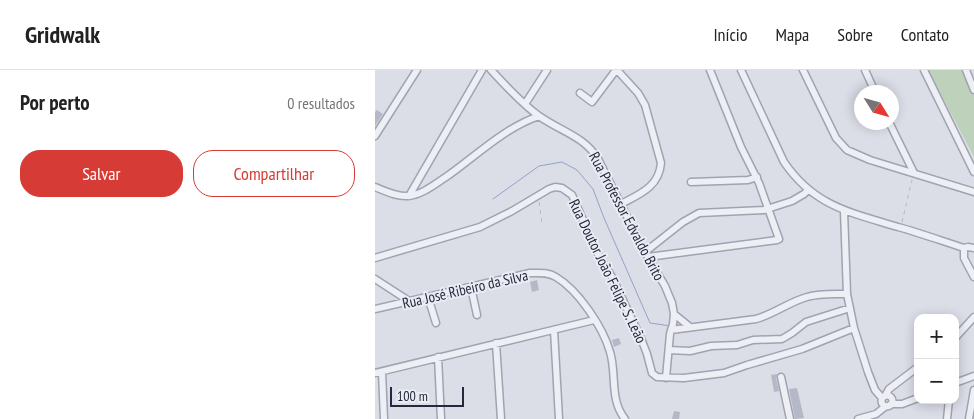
<!DOCTYPE html>
<html lang="pt">
<meta charset="utf-8">
<style>
body{margin:0;font-family:"PT Sans Narrow",sans-serif;background:#f2f2f2;color:#222}
.controls{position:absolute;right:15px;bottom:15px;display:grid;overflow:hidden;border-radius:10px;box-shadow:0 2px 12px #0003}
.controls button{width:45px;height:45px;display:grid;place-items:center;padding:0;border:0;border-bottom:1px solid #e0e0e0;background:#fff;color:#222;font:25px sans-serif}
.compass{position:absolute;left:479px;top:15px;width:45px;height:45px;border-radius:50%;background:#fff;box-shadow:0 2px 12px #0003;rotate:127deg}
.scale{position:absolute;left:15px;bottom:12px;width:74px;box-sizing:border-box;padding-left:5px;border:2px solid #24293d;border-top:0;font-size:14px;line-height:18px;white-space:nowrap;color:#24293d;-webkit-text-stroke:4px #eaecf4;paint-order:stroke}
.list{margin:0;padding:0;list-style:none}
h2{display:flex;justify-content:space-between;align-items:center;height:65px;margin:0;padding:0 20px;font-size:21px}
h2 small{font-size:16px;font-weight:400;color:#767676}
.actions{display:flex;gap:10px;padding:15px 20px}
.actions a{flex:1;padding:11px 0;border:1px solid #d63b35;border-radius:20px;text-align:center;font-size:18px;color:#d63b35}
.actions .main{background:#d63b35;color:#fff}
.map{position:relative;flex:none;width:599px;height:349px;overflow:hidden}
header{display:flex;align-items:center;gap:30px;box-sizing:border-box;height:70px;padding:0 25px;background:#fff;border-bottom:1px solid #e0e0e0}
header strong{font-size:24px}
nav{display:flex;gap:28px;margin-inline-start:auto;font-size:18px}
main{display:flex}
aside{flex:1;background:#fff}
.map>svg:first-child{display:block}
.green{fill:#bdd1bb}
.lines{fill:none;stroke-linecap:round;stroke-linejoin:round}
.stream{stroke:#93a3ca;stroke-width:1}
.building{fill:#b5b8c7}
.minor-casing{stroke:#a0a3b1;stroke-width:9}
.path{stroke:#b5b8c1;stroke-width:1;stroke-dasharray:4 4;stroke-linecap:butt}
.minor{stroke:#eeeff5;stroke-width:6}
.labels{text-anchor:middle;dominant-baseline:central;stroke-width:4;stroke-linejoin:round;paint-order:stroke}
.street-label{font-size:15px;fill:#24293d;stroke:#eaecf4}
</style>
<header>
<strong>Gridwalk</strong>
<nav><a>Início</a><a>Mapa</a><a>Sobre</a><a>Contato</a></nav>
</header>
<main>
<aside>
<h2>Por perto<small>0 resultados</small></h2>
<ul class="list">
</ul>
<div class="actions"><a class="main">Salvar</a><a>Compartilhar</a></div>
</aside>
<div class="map">
<svg width="599" height="349" viewBox="0 0 599 349">
<rect width="100%" height="100%" fill="#dbdde7"/>
<path class="green" d="M553 0H588L599 22V87Z"/>
<g class="lines">
<path class="stream" d="M118 129 164 96 187 92 202 100 218 119 229 148 275 253 296 256"/>
</g>
<path class="building" d="M2 40 8 44 0 56V42Z
M162 210 164 220 157 222 155 212Z
M244 268 246 274 239 277 237 270Z
M402 304 401 308 404 321 399 322 396 305Z
M422 318 429 348 420 349 414 319Z
M299 341 305 342 304 349H297Z"/>
<g class="lines">
<defs>
<path id="minor" d="M116 0C131 16 146 33 164 46 185 61 209 66 223 89L270 182 290 216 297 233 299 244 298 254 295 264 291 308
M242 0 263 23 270 35 286 93C284 117 265 124 246 134
M366 0 409 92C439 136 474 142 523 157 545 163 567 171 589 178L593 177 599 178
M428 0 461 68 472 80 495 90 599 122
M490 0 500 22
M549 0 599 102
M591 0 599 20
M205 23 217 32 241 0
M150 34 172 0
M514 52 539 103
M0 66 42 0
M316 112 373 110 382 107
M0 117C10 121 22 127 33 126 47 125 60 114 71 107 101 86 129 58 164 46
M34 126 107 0
M469 141 472 224 479 258 493 302 500 320 507 328
M589 178V188L599 207
M270 182 308 152 324 143 389 140 417 131 429 124 433 120
M273 187 402 170 404 169 384 113 366 77 335 0
M0 188 105 157 137 141 174 119 180 117 187 118 197 125 223 184 237 207 267 271 272 284 277 303 282 307 309 308 349 303 372 295 427 279 479 258
M0 209 34 231
M96 217 102 245
M53 227 61 253
M0 239 155 203C164 203 173 202 181 207 203 220 228 257 235 282 242 304 234 329 250 349
M299 244 315 257
M179 260 184 349
M296 260 381 249C399 244 414 232 432 227 445 223 459 224 472 224
M580 268 599 247
M121 273 126 349
M294 280 315 281 336 276 362 275 378 270 407 269 417 263 431 252 475 238
M63 287 66 349
M7 302 9 349
M0 303 219 250
M406 307 415 349
M580 313 599 306
M506.5 331a5.5 5.5 0 1 1 11 0a5.5 5.5 0 1 1-11 0Z
M510 326 514 319 543 297
M516 334H527L543 328
M483 349 501 344 511 336
M572 349 574 330
M594 349 599 320"/>
</defs>
<use href="#minor" class="minor-casing"/>
<path class="path" d="M164 132 167 153
M527 152 537 110"/>
<use href="#minor" class="minor"/>
</g>
<g class="labels">
<g class="street-label">
<text transform="translate(252 146) rotate(62)">Rua Professor Edvaldo Brito</text>
<text transform="translate(233 201) rotate(64)">Rua Doutor João Felipe S. Leão</text>
<text transform="translate(90 219) rotate(-13)">Rua José Ribeiro da Silva</text>
</g>
</g>
</svg>
<div class="controls">
<button>+</button>
<button>−</button>
</div>
<svg class="compass" viewBox="-18 -18 36 36"><path d="M0-13l5 13h-10z" fill="#e53935"/><path d="M0 13l5-13h-10z" fill="#767676"/></svg>
<div class="scale">100 m</div>
</div>
</main>
